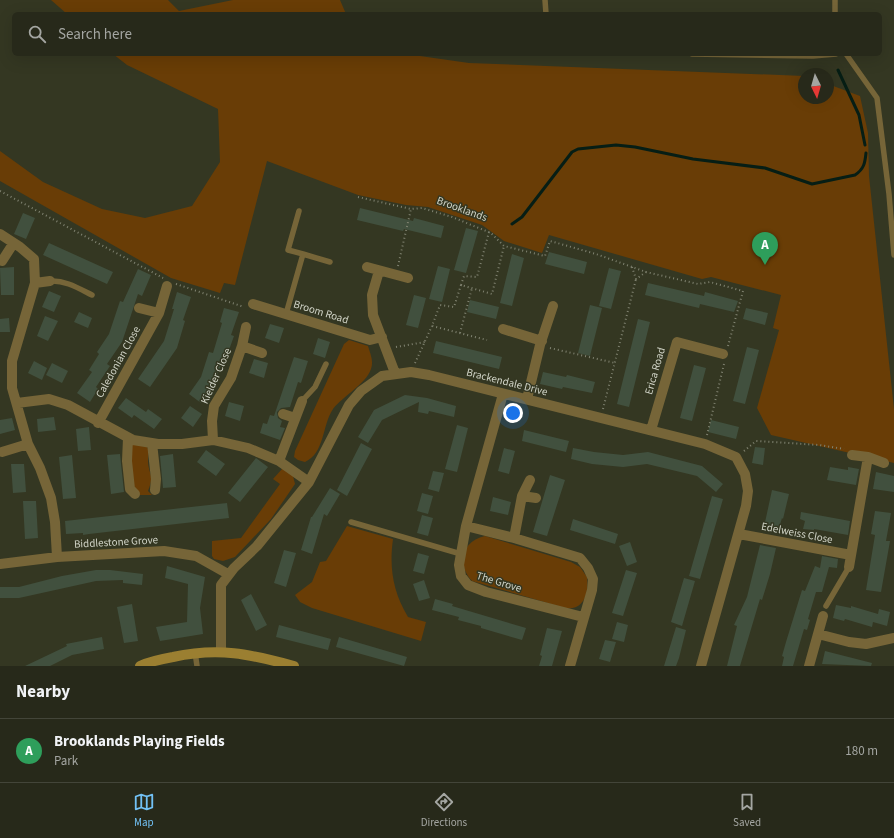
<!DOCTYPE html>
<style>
body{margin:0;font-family:"Source Sans 3",sans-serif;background:#2f3123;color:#f1f3f6}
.compass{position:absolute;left:798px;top:68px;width:36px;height:36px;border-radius:50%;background:#27291a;box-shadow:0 4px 16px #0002;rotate:175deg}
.you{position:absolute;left:513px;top:413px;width:14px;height:14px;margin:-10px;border:3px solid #fff;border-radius:50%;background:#1a73e8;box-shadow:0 0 0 6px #1a73e833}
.badge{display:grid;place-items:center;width:26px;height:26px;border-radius:50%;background:#72c1f5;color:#fff;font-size:13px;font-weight:700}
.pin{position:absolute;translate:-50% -33px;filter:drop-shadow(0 1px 2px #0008)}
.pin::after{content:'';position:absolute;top:21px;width:14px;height:12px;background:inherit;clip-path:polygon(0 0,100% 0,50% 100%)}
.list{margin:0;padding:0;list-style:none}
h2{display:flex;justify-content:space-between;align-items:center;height:52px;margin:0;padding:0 16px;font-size:17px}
h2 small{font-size:13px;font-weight:400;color:#a4a6a2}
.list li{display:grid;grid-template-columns:26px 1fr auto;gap:12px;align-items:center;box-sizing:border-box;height:64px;padding:0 16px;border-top:1px solid #434539}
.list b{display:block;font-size:15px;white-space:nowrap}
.list p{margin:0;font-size:13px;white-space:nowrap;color:#a4a6a2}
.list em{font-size:13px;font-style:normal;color:#a4a6a2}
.icon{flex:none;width:22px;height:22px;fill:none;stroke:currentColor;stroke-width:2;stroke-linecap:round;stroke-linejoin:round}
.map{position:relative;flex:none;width:894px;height:666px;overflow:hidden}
.search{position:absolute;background:#27291a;box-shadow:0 4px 16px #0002;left:12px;right:12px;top:12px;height:44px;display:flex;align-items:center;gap:10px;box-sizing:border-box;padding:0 14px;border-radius:6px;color:#a4a6a2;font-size:15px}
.sheet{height:116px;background:#27291a}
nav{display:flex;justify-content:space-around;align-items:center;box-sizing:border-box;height:56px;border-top:1px solid #434539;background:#27291a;font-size:11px;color:#a4a6a2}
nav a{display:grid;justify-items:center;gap:2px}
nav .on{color:#72c1f5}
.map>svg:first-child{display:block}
.green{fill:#693d06}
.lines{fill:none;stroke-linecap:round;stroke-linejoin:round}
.stream{stroke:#061e15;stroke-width:3}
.building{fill:#41503e}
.path{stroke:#808371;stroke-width:2;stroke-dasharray:1 3;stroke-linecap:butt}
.lane{stroke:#766538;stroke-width:5.5}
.street{stroke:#766538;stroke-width:10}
.secondary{stroke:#9b7f31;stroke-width:10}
.labels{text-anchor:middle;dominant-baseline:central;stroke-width:3;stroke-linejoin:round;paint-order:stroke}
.street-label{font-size:11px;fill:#d1d4c7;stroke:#343722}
</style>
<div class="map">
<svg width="894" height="666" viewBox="0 0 894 666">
<rect width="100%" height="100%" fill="#343722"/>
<path class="green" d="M51 0H168L179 11 233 0H340L346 14H67Z
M113 54H406L469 63 804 76V98H828V84L860 96 868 133 869 176 894 409V463L771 435 757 408 779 330 773 328 781 295 711 277 702 279 549 235 542 253 504 241 482 225 428 207 406 205 358 195 267 161 235 285 224 283 220 293 171 278 0 181V151L43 182 102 209 145 218 192 206 220 162 218 109 127 65Z
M349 340 368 346C370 353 374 361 371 369 366 384 343 396 333 409 322 425 325 453 305 462L298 460 294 457 295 451 344 344Z
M129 443 147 447C150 452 148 454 148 460 148 474 155 474 148 491L152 495H139L134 489Z
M282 469H285L293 476 295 484 271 519 235 557 223 561 214 559 212 556V541L241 538 280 484 273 479Z
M347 526 393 539C389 568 393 592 408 617L426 622 421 641 312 608 300 602 295 595 312 582 320 562 326 561Z
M485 536 571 562 580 567 587 577C589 593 584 611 565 608L472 581C456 564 462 541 485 536Z"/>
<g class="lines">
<path class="stream" d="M838 70 859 115 865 145
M512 224 522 217 572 152 578 149 616 145 635 147 693 159 765 168 812 184 855 175C864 169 865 163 866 153"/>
</g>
<path class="building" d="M360 208 413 221 414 218 444 226 441 238 404 229 403 231 357 220Z
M23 213 35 218 26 239 14 234Z
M466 228 478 231 466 273 454 270Z
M49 243 113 272 107 284 43 255Z
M549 252 587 262 584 274 545 264Z
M512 254 524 258 512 306 500 303Z
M438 266 450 269 442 302 429 299Z
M14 267V295H1L0 268Z
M609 268 621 271 611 309 599 306Z
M138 269 151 275 142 296 138 294 122 342 107 364 110 366 96 387 98 389 90 402 77 393 92 372 89 370 99 354 97 352 109 334 120 301 123 302Z
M648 283 704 296 705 292 738 301 734 312 700 304 699 308 645 295Z
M49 291 61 296 54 312 42 307Z
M177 292 191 297 183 320 185 321 177 348 150 387 138 379 164 341 174 309H172Z
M414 295 426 298 418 328 406 325Z
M470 300 499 307 496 319 467 312Z
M590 305 602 308 590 356 578 353Z
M224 308 239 312 231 335 234 336 229 350 226 349 215 383 201 403 189 394 201 377 209 352 213 353 222 323 220 322Z
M746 308 768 313 765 325 743 319Z
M79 312 92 318 88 328 74 322Z
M45 316 58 321 48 341 37 336Z
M9 318 10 332H0V319Z
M638 319 650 322 629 407 617 404Z
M270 324 284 328 279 343 265 338Z
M318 338 330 342 325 358 313 354Z
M436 341 502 357 499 369 433 353Z
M747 347 759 350 745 404 733 401Z
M294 357 308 361 301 383 298 382 290 407 281 408 277 412 278 418 282 421 280 427 285 428 280 440 260 433 263 423 267 424 270 415 274 416Z
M254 359 268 363 264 378 249 373Z
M34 361 47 368 42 380 28 373Z
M52 363 68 371 62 383 46 375Z
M694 365 706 368 692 421 680 418Z
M543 372 566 377 567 375 595 382 592 393 563 387 562 389 540 384Z
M405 395 427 398 456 406 454 417 429 411 428 414 418 412 419 402 382 420 368 443 358 437 374 410Z
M126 398 146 412 148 409 162 419 154 429 134 415 132 418 118 408Z
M229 402 244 406 240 421 225 416Z
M190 406 202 414 193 427 181 418Z
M54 417 56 430 38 432 37 419Z
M12 418 15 430 0 434V420Z
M711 420 739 427 736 439 708 432Z
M457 425 468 428 457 472 445 469Z
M89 427 91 450 78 451 76 429Z
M524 430 569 441 566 452 522 441Z
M361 443 372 449 347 496 337 490Z
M755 447 765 448 763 465 752 463Z
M504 448 515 451 509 474 498 471Z
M573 448 594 452 623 455 648 452 702 466 723 484 716 492 697 476 647 464 623 467 592 464 571 459Z
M206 450 225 464 216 476 197 462Z
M120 454 124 492 111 494 107 455Z
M173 454 176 487 163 488 160 456Z
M72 455 76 498 63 499 59 457Z
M256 458 268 467 240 502 228 493Z
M11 464H24L26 492 13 493Z
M830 467 848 470V467L859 469 856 485 827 480Z
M433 471 444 473 439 492 428 489Z
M876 472 894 476V492L873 489Z
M550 475 565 480 547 536 533 532Z
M330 488 340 494 327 516 324 514 312 554 301 550 311 517H312Z
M772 490 789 494 783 519 782 518 778 531 764 527Z
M422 493 433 496 428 514 417 511Z
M712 496 723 499 700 579 689 576Z
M493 497 511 502 508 515 490 511Z
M23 501H36L38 538 25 539Z
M227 503 229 518 89 534 83 535V533L66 534 65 521Z
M875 511 891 513 886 541H890L881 592 866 590 875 535 871 534Z
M801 512 850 521 848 535 814 529V530L803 529 805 521 800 519Z
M422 515 433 518 428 536 417 533Z
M573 519 618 534 615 544 570 530Z
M630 542 637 562 627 566 619 546Z
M760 545 776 548 770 574 762 600 760 599 740 666H727L737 626 734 625 747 597Z
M284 550 296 553 286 587 274 583Z
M418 553 429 556 424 574 413 571Z
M822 556 838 559 837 568 829 567 822 592H816L808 619 810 620 807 630 804 629 793 666H782L784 657 782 656 786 642 802 590 805 591 815 566 820 568Z
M167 566 205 577 200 608 203 634 160 641 156 627 187 622 188 584 165 578Z
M96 570H110L143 574 142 585 123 583V580L96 581 19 598H0V587H19L62 576Z
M626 570 637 573 623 616 612 613Z
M684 578 695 581 682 626 671 622Z
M424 580 430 598 419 601 413 584Z
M251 594 267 625 256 631 241 600Z
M435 599 453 604 452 606 526 628 522 640 481 628V626L458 620 459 617 432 610Z
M132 604 138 641 124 643 117 607Z
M836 605 851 608V606L878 614 879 609 890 612 887 626 873 622 872 627 845 619 844 621 833 618Z
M617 622 628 625 624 642 612 639Z
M279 625 331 639 328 650 276 637Z
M676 627 686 630 679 658 676 666H664Z
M547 628 562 631 552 666H539L542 656 540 655Z
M102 637 104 649 72 655 50 666H25L67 646 66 644Z
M339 637 407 657 404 666 336 647Z
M605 640 616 642 610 662 599 659Z
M825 651 872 663 871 666 822 664Z"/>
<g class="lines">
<path class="path" d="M0 191 163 278
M358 197 411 209 422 208 452 217 491 233 504 246 545 256 550 241 596 254 646 272 698 284 710 282 743 291 728 346
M489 232 477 277 464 276 461 285 492 294 504 246
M398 266 411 209
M632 267 636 279 646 272
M176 284 244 307
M461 285 454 307 440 305 432 326 487 340
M460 333 472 288
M396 347 425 342
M550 348 615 363
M415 363 432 326
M603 409 636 279
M707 435 724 364
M744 451 756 441 819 445 844 449"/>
<path class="lane" d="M545 0 546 14
M835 14V0
M692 54 813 56 836 54
M846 54 877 98 889 194 894 255
M299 211 288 250 303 254
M50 281C65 280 78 288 92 295
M286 314 303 254 330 262
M302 401 315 387 326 364
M351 522 461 554
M826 606 849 567
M195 652 197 666"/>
<path class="street" d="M0 234 20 247 34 259 35 283 12 361V388L28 444 40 468 51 498 55 522 57 557
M2 261 13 244
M367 267 408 278
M379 271 372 295 373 315 395 373
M35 283 50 281
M253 304 370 340 382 337
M139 308 159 313
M503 329 542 341
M242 346 262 353
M503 394 466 526 459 565 461 576 468 585 486 592 583 617
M527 399 540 345 553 306
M17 403 49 399 68 405 133 440 158 444H182L213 440 248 448 279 461 309 482
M283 414 295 418
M98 423 159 313 167 286
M651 430 677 342 723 354
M128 438 127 461 130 489 135 494
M213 440 212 421 214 406 231 378 242 346 246 327
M152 443 156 479 155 490
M2 452 28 444
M852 455 868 457 884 463
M279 461 302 401
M522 496 536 498
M466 526 514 538 580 558 588 568 593 579 592 590 570 666
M739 534 851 555
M514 538 522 496 530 480
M0 564 57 557 164 551 196 556 228 574
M849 567 868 457
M818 634 849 642 866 644 894 638
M221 651V585L234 568 257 546 309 482 349 405 361 391 382 376 411 372 429 375 705 444 736 457 745 474 748 491 746 506 701 666
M809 666 823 616"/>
<path class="secondary" d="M140 666C151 661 162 659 173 657 219 647 249 654 294 666"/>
</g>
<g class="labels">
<g class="street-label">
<text transform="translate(462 209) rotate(20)">Brooklands</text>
<text transform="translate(321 312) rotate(17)">Broom Road</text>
<text transform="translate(118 362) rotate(-61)">Caledonian Close</text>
<text transform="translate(655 371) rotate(-74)">Erica Road</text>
<text transform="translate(216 376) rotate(-66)">Kielder Close</text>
<text transform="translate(507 382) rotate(14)">Brackendale Drive</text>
<text transform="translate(797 533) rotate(11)">Edelweiss Close</text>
<text transform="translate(116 542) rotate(-3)">Biddlestone Grove</text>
<text transform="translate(499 582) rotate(17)">The Grove</text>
</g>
</g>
</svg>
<svg class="compass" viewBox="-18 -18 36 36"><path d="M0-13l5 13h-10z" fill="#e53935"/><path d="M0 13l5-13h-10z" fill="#a4a6a2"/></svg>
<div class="you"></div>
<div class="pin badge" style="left:765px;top:265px;background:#2e9e5b">A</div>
<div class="search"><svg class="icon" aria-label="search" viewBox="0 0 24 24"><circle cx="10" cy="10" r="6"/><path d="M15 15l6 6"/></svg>Search here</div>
</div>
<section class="sheet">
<h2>Nearby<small></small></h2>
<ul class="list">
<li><span class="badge" style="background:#2e9e5b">A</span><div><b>Brooklands Playing Fields</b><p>Park</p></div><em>180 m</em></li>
</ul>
</section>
<nav>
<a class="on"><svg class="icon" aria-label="map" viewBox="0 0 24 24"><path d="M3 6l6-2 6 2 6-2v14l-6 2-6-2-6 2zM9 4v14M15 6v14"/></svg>Map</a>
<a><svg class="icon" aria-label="directions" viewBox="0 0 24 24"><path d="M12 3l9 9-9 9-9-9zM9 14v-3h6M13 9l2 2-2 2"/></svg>Directions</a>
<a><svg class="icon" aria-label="saved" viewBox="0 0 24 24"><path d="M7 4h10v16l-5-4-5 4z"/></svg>Saved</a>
</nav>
